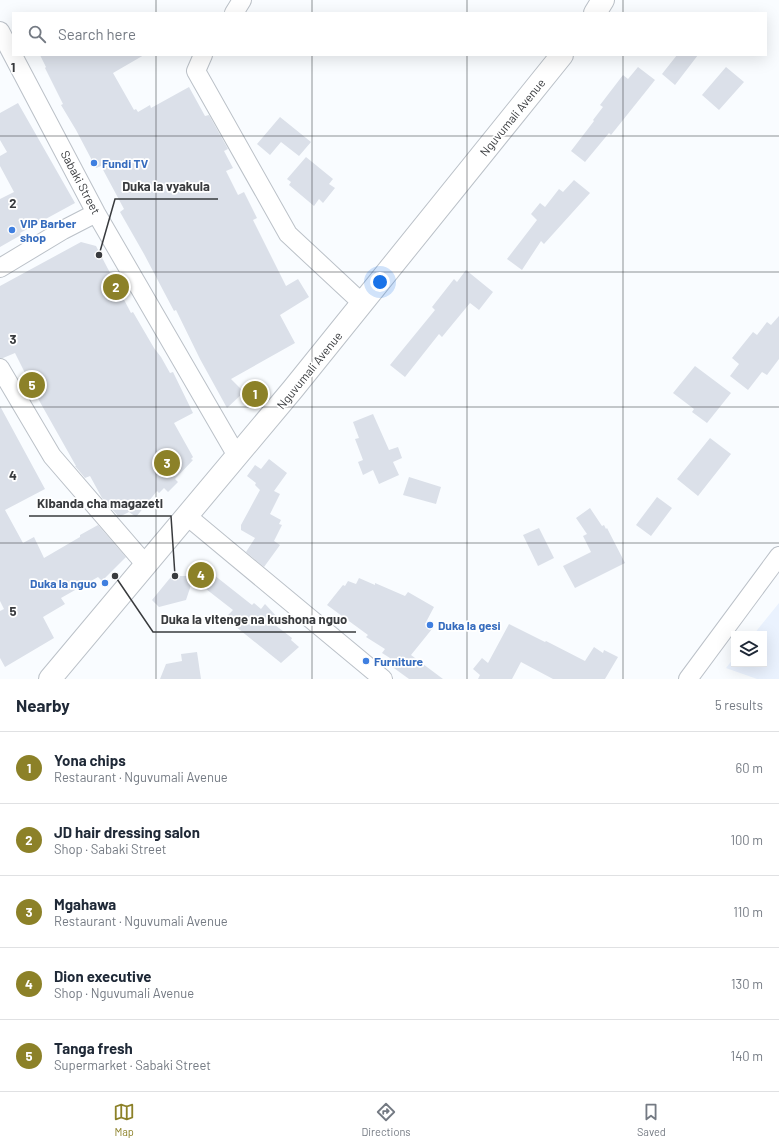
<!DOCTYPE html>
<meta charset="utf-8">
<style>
body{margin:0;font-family:Barlow,sans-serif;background:#f6f6f7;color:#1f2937}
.controls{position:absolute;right:12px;bottom:12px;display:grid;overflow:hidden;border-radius:0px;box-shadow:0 4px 16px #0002}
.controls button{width:36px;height:36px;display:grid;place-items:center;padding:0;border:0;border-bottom:1px solid #e0e1e3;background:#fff;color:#1f2937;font:20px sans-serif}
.you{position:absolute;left:380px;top:282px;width:14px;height:14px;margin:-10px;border:3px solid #fff;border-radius:50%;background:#1a73e8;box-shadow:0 0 0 6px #1a73e833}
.badge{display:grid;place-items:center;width:26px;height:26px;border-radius:50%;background:#8c8128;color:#fff;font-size:13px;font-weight:700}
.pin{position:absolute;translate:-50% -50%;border:2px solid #fff;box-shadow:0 1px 4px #0006}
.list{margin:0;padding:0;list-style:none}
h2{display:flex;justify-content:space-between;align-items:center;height:52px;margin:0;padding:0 16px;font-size:17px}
h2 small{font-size:13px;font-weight:400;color:#747a83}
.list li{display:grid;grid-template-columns:26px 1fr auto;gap:12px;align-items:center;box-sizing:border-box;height:72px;padding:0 16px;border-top:1px solid #e0e1e3}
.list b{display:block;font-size:15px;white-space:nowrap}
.list p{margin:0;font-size:13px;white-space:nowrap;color:#747a83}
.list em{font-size:13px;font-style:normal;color:#747a83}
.icon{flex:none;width:22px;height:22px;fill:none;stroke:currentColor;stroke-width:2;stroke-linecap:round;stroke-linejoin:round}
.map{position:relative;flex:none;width:779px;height:679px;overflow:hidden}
.search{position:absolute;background:#fff;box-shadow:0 4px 16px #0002;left:12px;right:12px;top:12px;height:44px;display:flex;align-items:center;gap:10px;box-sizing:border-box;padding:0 14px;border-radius:0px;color:#747a83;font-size:15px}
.sheet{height:412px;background:#fff}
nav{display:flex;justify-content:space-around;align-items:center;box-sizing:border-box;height:56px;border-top:1px solid #e0e1e3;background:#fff;font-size:11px;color:#747a83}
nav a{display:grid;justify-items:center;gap:2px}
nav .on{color:#8c8128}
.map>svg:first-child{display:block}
.built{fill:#eaf2fe}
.building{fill:#dbe0e9}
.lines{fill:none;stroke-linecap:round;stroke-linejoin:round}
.minor-casing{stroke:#bbc1c8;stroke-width:20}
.tertiary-casing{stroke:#bbc1c8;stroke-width:24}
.minor{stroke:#fff;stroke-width:18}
.tertiary{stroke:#fff;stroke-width:22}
.grid{fill:none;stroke:#393b3e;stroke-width:1;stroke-opacity:0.55}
.shop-dot{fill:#3f7fe0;stroke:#fff;stroke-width:1.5}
.labels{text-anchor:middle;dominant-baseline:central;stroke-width:3.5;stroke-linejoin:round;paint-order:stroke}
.street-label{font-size:12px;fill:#393b3e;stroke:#fff}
.shop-label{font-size:12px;font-weight:bold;fill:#366cbe;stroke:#fff;text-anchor:start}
.grid-label{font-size:13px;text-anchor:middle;font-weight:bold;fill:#393b3e;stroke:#fff;stroke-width:3.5;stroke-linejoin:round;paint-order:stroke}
.leader{fill:none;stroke:#393b3e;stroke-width:1.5}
.callout-dot{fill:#393b3e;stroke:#fff;stroke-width:1.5}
.callout-label{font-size:13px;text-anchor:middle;font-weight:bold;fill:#393b3e;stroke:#fff;stroke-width:3.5;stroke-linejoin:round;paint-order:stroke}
</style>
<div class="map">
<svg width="779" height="679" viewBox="0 0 779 679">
<rect width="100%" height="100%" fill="#f9fcff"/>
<path class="built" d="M779 603V679H757L726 668 734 658V664H764V634H754Z"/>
<path class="building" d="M40 55H144L113 73 134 110 136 109 138 112 150 105 151 108 189 87 205 116 209 115 228 149 224 151 233 168 226 171 238 195 244 192 257 218 253 220 286 286 298 279 309 297 280 315 295 343 231 379 244 392 227 408 200 359 176 310 174 311 144 254 120 212 124 209 101 166 96 168 76 130 61 105 63 104 45 68 46 67Z
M677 55H698L675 85 662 74Z
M638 67 655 80 611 135 609 133 585 162 571 151 594 121 593 120 603 107 600 105 623 75 628 79Z
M726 67 744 82 719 110 702 95Z
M18 103 75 203 20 233 21 235 0 247V199L14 192 0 166V156L7 152 0 140V113Z
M280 117 311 142 299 156 281 142 270 155 257 144Z
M306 157 333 179 329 184 335 188 323 203 319 199 314 206 289 185 291 182 287 179Z
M574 180 590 193 544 244 541 241 522 270 507 259 537 220 531 214 540 203 545 207 559 189 563 192Z
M81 242 96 246 131 313 133 312 154 348 161 357 170 373 173 372 193 413 174 423 193 457 191 459 193 460 175 479 178 482 168 492 164 488 159 493 157 491 136 517 129 512 119 517 102 498 90 476 85 478 75 466H76L36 395 15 353 3 358H0V286Z
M466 270 493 292 479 310 470 303 442 337 439 334 405 377 390 365 435 310 432 307 454 279 457 282Z
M779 316V359L767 375 762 372 748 390 730 376 739 364 732 358 753 332 757 335 767 322 771 325Z
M695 366 731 393 707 423 692 412 694 409 673 393Z
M0 406 45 489 5 510 23 543 34 537 44 558 80 537V535L98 525 126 557 102 581 98 577 61 598 65 604 43 617 54 638 5 667 0 658V611L4 609 0 601Z
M373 414 389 450 398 447 402 458 393 462 399 475 379 484 373 470 363 475 358 462 363 460 355 439 359 438 353 422Z
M710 438 731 454 698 496 677 479Z
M269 459 287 473 274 491 280 494 270 514 281 520 279 524 282 525 274 541 280 545 264 567 246 552 255 538 241 530V525L260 490 255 485 256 483 247 476 255 465 261 469Z
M409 477 441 487 436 504 403 495Z
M657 497 672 508 651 536 636 525Z
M590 508 602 526 604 525 606 529 607 528 625 563 575 588 563 566 591 552 583 536 587 534 576 518Z
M539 528 554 558 538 566 523 535Z
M175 572 180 576H194L186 600 159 607 152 600Z
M214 575 252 605 254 603 261 609 265 604 280 620 275 625 292 638 291 640 299 647 281 663 235 626 238 623 228 615 233 610 206 589Z
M359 578 375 585V583L405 596 408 592 434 607 425 624 432 629 411 655 443 679H409L387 663 390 658 382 653 385 649 366 637 368 635 327 605 343 585 345 586 348 581 356 584Z
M509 624 545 642 546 641 585 661 594 647 603 653 604 650 618 657 605 679H553L521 662 512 679H478L480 675 473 669 482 658 488 663Z
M197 652 201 679H160L166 664 182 661 181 654Z"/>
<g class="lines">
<defs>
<path id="minor" d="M234 13 242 0
M0 31 96 213 237 456
M203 55 196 71 288 234 362 303
M0 268 63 230 96 213
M0 368 52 456 146 565
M187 516 383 679
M688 679 779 556"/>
<path id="tertiary" d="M595 13 603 0
M50 679 293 389 562 55"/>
</defs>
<use href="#minor" class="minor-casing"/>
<use href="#tertiary" class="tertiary-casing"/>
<use href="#minor" class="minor"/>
<use href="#tertiary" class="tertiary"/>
</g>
<path class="grid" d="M156 0V13M312 0V13M467 0V13M623 0V13M156 55V679M312 55V679M467 55V679M623 55V679M0 136H779M0 272H779M0 407H779M0 543H779"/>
<g class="shop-dot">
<circle cx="94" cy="163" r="4"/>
<circle cx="12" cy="230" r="4"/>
<circle cx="105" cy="583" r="4"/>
<circle cx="430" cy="625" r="4"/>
<circle cx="366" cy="661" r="4"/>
</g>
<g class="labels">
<g class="street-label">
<text transform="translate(512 117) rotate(-51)">Nguvumali Avenue</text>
<text transform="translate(81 182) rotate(62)">Sabaki Street</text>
<text transform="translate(309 370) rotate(-51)">Nguvumali Avenue</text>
</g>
<g class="shop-label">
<text x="102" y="163">Fundi TV</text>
<text x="20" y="223">VIP Barber<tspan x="20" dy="14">shop</tspan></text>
<text x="97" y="583" text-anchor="end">Duka la nguo</text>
<text x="438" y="625">Duka la gesi</text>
<text x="374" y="661">Furniture</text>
</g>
</g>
<g class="grid-label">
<text x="13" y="72">1</text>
<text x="13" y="208">2</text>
<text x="13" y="344">3</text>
<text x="13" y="480">4</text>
<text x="13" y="616">5</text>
</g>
<path class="leader" d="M99 255L115 199H218M175 576L171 516H29M115 576L153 632H356"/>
<g class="callout-dot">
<circle cx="99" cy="255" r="4"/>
<circle cx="175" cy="576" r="4"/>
<circle cx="115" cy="576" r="4"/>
</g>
<g class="callout-label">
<text x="166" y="191">Duka la vyakula</text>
<text x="100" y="508">Kibanda cha magazeti</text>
<text x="254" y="624">Duka la vitenge na kushona nguo</text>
</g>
</svg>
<div class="controls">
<button><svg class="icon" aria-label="layers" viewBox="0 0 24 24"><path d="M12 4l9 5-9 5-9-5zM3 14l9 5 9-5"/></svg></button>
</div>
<div class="you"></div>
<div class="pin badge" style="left:255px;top:394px">1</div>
<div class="pin badge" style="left:116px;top:287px">2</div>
<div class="pin badge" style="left:167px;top:463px">3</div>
<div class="pin badge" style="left:201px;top:575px">4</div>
<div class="pin badge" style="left:32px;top:385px">5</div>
<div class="search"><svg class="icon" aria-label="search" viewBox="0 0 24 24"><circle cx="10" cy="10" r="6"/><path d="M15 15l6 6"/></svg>Search here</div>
</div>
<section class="sheet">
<h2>Nearby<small>5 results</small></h2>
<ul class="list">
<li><span class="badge">1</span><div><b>Yona chips</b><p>Restaurant · Nguvumali Avenue</p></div><em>60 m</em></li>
<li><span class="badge">2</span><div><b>JD hair dressing salon</b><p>Shop · Sabaki Street</p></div><em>100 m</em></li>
<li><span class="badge">3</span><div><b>Mgahawa</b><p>Restaurant · Nguvumali Avenue</p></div><em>110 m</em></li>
<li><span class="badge">4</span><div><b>Dion executive</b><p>Shop · Nguvumali Avenue</p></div><em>130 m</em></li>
<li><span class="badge">5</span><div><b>Tanga fresh</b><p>Supermarket · Sabaki Street</p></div><em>140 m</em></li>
</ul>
</section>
<nav>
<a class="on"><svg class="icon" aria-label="map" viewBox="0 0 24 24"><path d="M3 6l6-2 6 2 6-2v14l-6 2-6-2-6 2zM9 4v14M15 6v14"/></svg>Map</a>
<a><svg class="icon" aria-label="directions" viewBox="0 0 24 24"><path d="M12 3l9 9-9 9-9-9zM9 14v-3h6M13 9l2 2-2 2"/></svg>Directions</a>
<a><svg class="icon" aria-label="saved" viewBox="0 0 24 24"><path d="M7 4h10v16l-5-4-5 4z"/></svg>Saved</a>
</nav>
